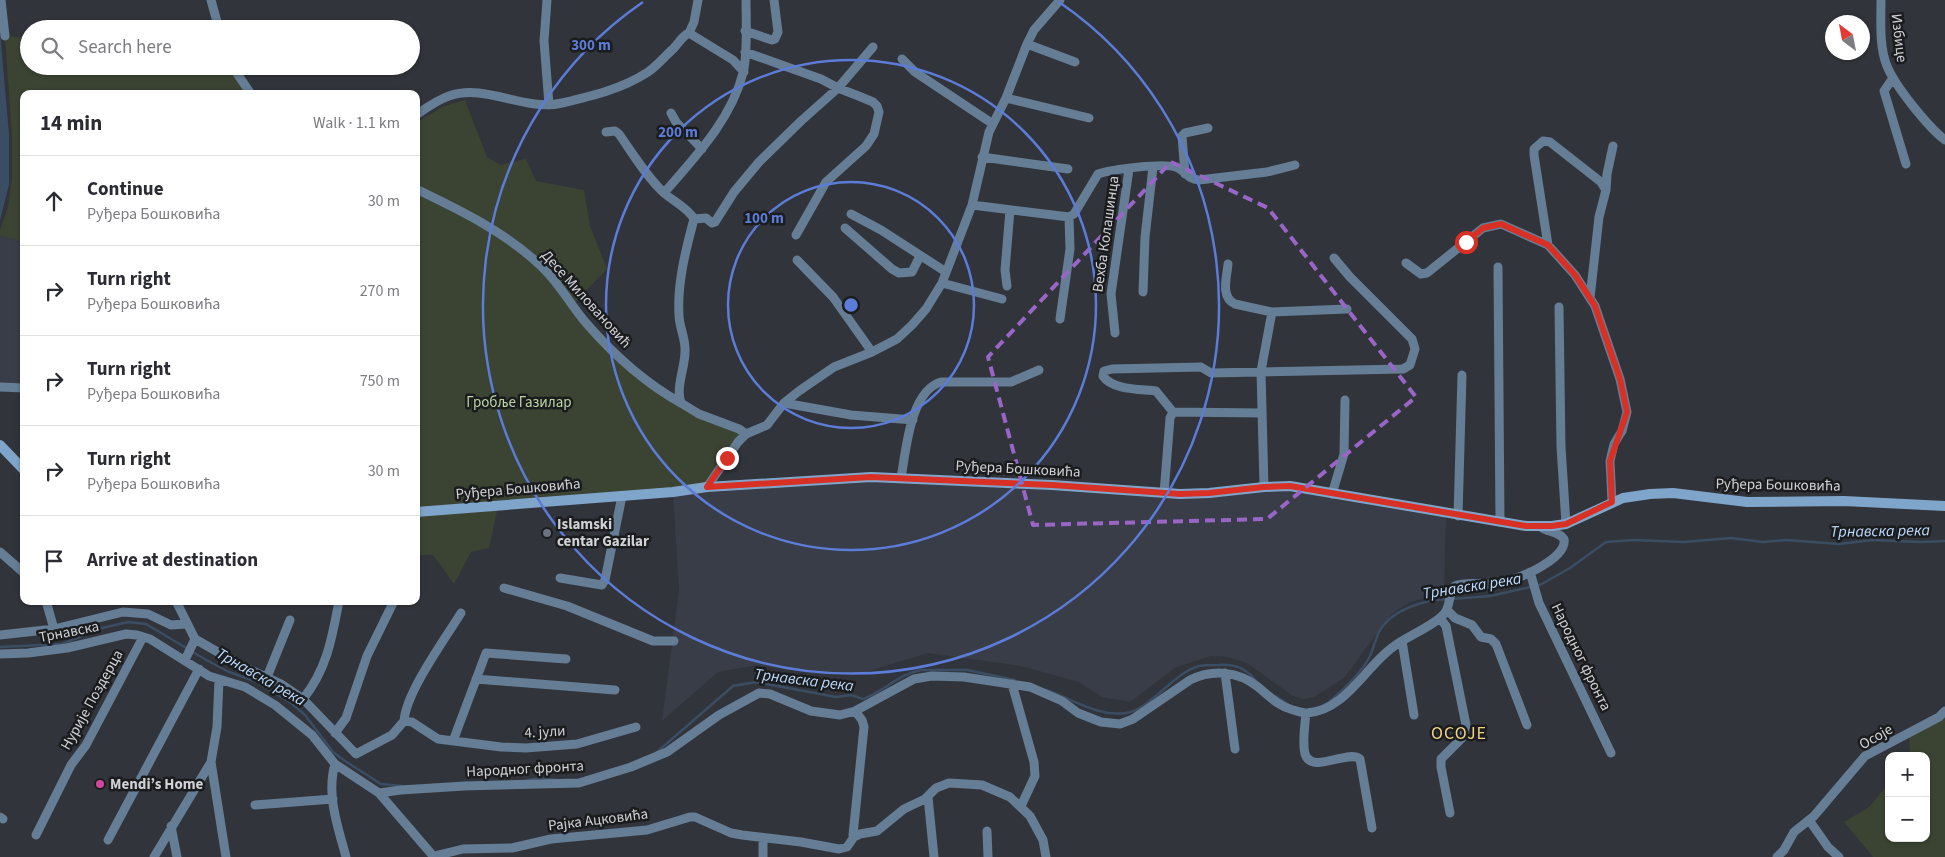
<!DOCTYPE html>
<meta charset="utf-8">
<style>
body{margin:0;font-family:"Source Sans 3",sans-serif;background:#f7f7f7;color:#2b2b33}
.controls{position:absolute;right:15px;bottom:15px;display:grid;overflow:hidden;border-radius:10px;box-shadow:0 1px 4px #0004}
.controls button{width:45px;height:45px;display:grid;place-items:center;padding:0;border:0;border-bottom:1px solid #e1e1e2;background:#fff;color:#2b2b33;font:25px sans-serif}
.compass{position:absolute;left:1825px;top:15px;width:45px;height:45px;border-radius:50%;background:#fff;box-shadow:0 1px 4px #0004;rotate:328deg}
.stop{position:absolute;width:15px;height:15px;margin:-11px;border:4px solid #d93025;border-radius:50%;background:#fff}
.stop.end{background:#d93025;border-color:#fff;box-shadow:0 1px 5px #0008}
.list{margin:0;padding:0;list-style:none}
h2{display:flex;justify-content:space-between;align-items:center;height:65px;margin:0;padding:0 20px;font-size:21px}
h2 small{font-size:16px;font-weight:400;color:#7c7c81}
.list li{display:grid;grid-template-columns:32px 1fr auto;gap:15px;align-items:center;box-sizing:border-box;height:90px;padding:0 20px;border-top:1px solid #e1e1e2}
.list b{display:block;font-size:19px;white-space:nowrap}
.list p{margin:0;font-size:16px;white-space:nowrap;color:#7c7c81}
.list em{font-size:16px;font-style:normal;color:#7c7c81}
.icon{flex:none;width:28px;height:28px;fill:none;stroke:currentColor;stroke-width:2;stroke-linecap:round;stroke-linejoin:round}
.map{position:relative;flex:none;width:1945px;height:857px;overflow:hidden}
.search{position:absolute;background:#fff;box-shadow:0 1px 4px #0004;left:20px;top:20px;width:400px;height:55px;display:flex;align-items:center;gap:12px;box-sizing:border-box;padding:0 18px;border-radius:28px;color:#7c7c81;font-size:19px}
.panel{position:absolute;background:#fff;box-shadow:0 1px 4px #0004;left:20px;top:90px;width:400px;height:515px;border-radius:10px}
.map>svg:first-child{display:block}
.built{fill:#383d48}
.green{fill:#3b4432}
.water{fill:#3b4d63}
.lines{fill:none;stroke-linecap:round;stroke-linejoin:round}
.stream{stroke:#3b4d63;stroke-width:2.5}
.minor{stroke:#657d95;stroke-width:9}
.secondary{stroke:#80a5cb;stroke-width:10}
.route{stroke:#d93025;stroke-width:6}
.marked{fill:none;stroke:#9966c7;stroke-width:4;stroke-dasharray:10 6;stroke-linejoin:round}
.ring{fill:none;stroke:#5c7cd7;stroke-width:2.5}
.worship-dot{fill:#6b7280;stroke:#1a1c1e;stroke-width:2}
.hotel-dot{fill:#d1479c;stroke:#1a1c1e;stroke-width:2}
.labels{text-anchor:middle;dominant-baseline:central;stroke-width:5;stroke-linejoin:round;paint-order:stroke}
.street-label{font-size:15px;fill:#d0d1d5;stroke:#1a1c1e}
.park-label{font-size:15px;fill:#bcd5a3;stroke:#1a1c1e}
.poi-label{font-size:15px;font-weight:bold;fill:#d0d1d5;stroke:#1a1c1e;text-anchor:start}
.water-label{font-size:16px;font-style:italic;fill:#bcdafd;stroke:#1a1c1e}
.quarter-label{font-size:18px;letter-spacing:1px;fill:#eed286;stroke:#1a1c1e}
.centre{fill:#5c7cd7;stroke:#1a1c1e;stroke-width:2.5}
.ring-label{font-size:15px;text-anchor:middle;font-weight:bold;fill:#5c7cd7;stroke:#1a1c1e;stroke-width:5;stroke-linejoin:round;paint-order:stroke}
</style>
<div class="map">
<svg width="1945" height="857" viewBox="0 0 1945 857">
<rect width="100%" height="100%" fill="#31343a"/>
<path class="built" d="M0 236 24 242V388L0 387Z
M823 479 1164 493 1275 486 1446 514 1444 594 1410 602 1398 610 1389 617 1344 678 1314 697 1303 699 1293 696 1247 663 1227 657 1211 656 1176 667 1130 702 1102 697 1079 682 1021 666 928 653 859 674H814L757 665 718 672 662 721 679 590 673 492Z"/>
<path class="green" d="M5 36 29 38V66H189L206 72 232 66 251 94H24V242L0 236V230L8 207 12 179V137Z
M465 100 487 157 501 165 526 159 536 181 584 190 590 226 607 269 572 305 577 312 656 388 746 434 707 487 498 506 489 548 471 552 454 584 433 555H416V189L515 246 570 301 556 274 529 250 416 184V123L442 107Z
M1945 711V857H1873L1844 822 1869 807 1889 783V838H1926V756H1910L1909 734Z"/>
<path class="water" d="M0 32 9 134V185L0 220Z"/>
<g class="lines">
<path class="stream" d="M1452 599 1490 596 1540 585 1570 568 1606 542 1634 540 1684 542 1731 538 1763 542 1786 540 1839 544 1873 540 1921 542 1945 541
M0 647 62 644 102 628 128 622 146 624 208 661 229 672 257 682 291 703 305 715 333 752 345 761 381 784 402 786
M1046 690C1073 699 1097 717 1126 713 1150 710 1173 673 1199 666 1205 665 1212 665 1218 665 1236 664 1246 668 1257 682
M1275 696 1288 704
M1330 701C1344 689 1360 674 1369 658 1373 650 1375 640 1379 632 1391 610 1423 600 1447 599
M657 752 733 686 756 682 836 697 851 695 863 699C883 692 899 674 921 670H967L1015 680
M525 781 539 778 556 780"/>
<path class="minor" d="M1 0 5 36
M211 0 219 29
M547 0 544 41 549 105
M1881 0C1881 21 1879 47 1887 66 1895 86 1928 127 1945 140
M745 31 772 40 775 39 778 32 774 0
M689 33 733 60 744 72
M1027 44 1075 62
M745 52 821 79 838 88 861 97 873 102 877 106 879 112 874 134 866 146 826 182 796 235
M902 59 915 72 993 124
M232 66 251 94
M1893 78 1884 91 1906 164
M1006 98 1089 118
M671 113 676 122 702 149
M416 115C426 108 437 100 449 96 486 83 524 112 562 103 592 96 622 89 648 72 657 66 665 56 673 49 679 43 682 36 689 33L694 22 698 0
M606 132 615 131 619 134C633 154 646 176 664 193 673 201 688 208 694 219 686 249 677 283 679 315 679 326 685 337 685 349 686 366 675 387 681 403L699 414 739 429 746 434
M982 157 1068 169
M1185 174 1182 136 1185 133 1208 128
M416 189C460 210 507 233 542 267 560 284 571 306 587 324 614 355 645 383 681 403
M664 193C695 157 731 120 743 73 748 55 746 19 746 0
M972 205 1069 217 1074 214 1098 174C1113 169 1163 163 1176 167 1187 171 1186 179 1199 180L1267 172 1295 165
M851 214 881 230 946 272
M694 219 706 218 712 223 715 222 734 192 759 162 801 121 838 88 873 47
M845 228 892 269 899 273 912 272 920 256
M1548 245 1534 155V149L1543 141 1550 142 1601 182 1606 190
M797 260 833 297 872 352
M1406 263 1421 274 1427 273 1483 228 1501 224 1548 245 1575 275 1595 306 1620 379 1627 412 1622 431 1614 444 1610 461 1612 502
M1228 264C1227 277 1220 297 1235 304L1272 312 1347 309
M1498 267 1500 522
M942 283 1002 299
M1007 286 1005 270 1010 210
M1143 292 1145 237 1153 167
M1590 298 1599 217 1606 190 1607 174 1613 146
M1559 307 1561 447 1566 524
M1060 319 1070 249 1069 217
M1115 333 1111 294 1129 169
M0 387 24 388
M784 403 851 415 913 420
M1173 412 1156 391C1140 389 1112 390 1103 376L1104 371 1112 369 1201 367 1211 373 1403 369 1410 365 1415 349 1412 339 1350 277 1334 258
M901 478C906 451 910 391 941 382H1011L1039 370
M707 487 738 442 746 434 767 425 784 403 799 391 834 367 872 352 897 339 912 325 926 309 942 283 972 205 989 132 1006 98 1027 44 1034 30 1060 0
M1264 487 1261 371 1272 312
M1164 493 1170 418 1173 412 1262 413
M1332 494 1344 454 1345 400
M1458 516 1462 375
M0 552 24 573
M1530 572 1539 603 1611 753
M560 578 602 585 605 580 622 496
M504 588 567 606 653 641H674
M46 601 54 629
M176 601 195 639 242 666 281 684 303 699 356 754 392 735 404 721 412 722 438 739 501 747 526 748 577 744 636 727
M1447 610 1455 618 1472 625 1481 637 1491 639 1496 644 1527 725
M1440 618 1446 626 1466 725 1462 738 1441 759V767L1450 813
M0 635 54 629 123 612 148 614 171 625 186 624
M1402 641 1414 715
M0 654 28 653 67 648 126 634 137 635 150 639 209 676 245 687 275 705 312 735 335 764 379 793 434 857
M185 660 195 639
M1225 673 1235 749
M267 677 290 620
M476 679 615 690
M1012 684 1034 762 1035 776 1021 806
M303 699C327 669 332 638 339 601
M1306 713C1305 725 1302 742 1305 754 1312 775 1348 749 1360 759L1372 828
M404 721C406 692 445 639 461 613
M335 733 346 718 367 656 394 601
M453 741 486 653 566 659
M211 762 226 857
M335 764C326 795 338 827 346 857
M379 793 401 790 464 786 579 783 631 767 667 752 719 715 759 693 770 694 811 711 840 715 855 711 914 679 932 676 964 677 1030 687 1062 701 1078 713 1101 722 1120 724 1133 719 1190 680C1213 669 1238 671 1258 687 1269 696 1278 706 1293 710 1297 711 1303 713 1307 713 1346 710 1365 667 1393 647 1407 636 1434 626 1444 614 1451 606 1448 593 1455 586 1468 581 1481 585 1494 584 1511 583 1568 560 1564 539 1557 530 1547 533 1540 526
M928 797 934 857
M255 805 333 799
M0 817 3 819
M1809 820 1828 847 1839 857
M171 826 177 857
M987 831 988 857
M36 835 71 765 86 745 143 637
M854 837 860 834 877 831 904 809 925 799 936 788 949 783 982 785 1010 797 1030 816 1043 840 1046 857
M854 837 853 835 864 727 862 720 855 711
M763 838V857
M108 840 199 669
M434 856 463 849 512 848 551 839 647 830 690 817H695L731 833 742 835 801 842 839 849 847 847 854 837
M154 857 211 762 217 727 219 680
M1777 857 1784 850 1794 832 1814 816 1865 756 1939 717 1945 711"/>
<path class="secondary" d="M0 445 24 470
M416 512 673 492 707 487 871 477 1052 485 1180 494 1209 493 1264 487 1290 486 1526 526H1552L1566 524 1623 498 1650 494 1673 493 1747 502 1844 501 1945 506"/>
</g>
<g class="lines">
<path class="route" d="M727 458 707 487 871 477 1052 485 1180 494 1209 493 1264 487 1290 486 1526 526H1552L1566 524 1612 502 1610 461 1627 412 1620 379 1595 306 1575 275 1548 245 1501 224 1483 228 1466 242"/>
</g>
<path class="marked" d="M1171 162 1268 208 1416 397 1267 519 1033 525 988 357Z"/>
<g class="ring">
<circle cx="851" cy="305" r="123"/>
<circle cx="851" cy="305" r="245"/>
<path d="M1059 2A368 368 0 1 1 643 2"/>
</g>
<circle class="worship-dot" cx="547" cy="533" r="5"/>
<circle class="hotel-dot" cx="100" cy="784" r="5"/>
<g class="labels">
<g class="street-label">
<text transform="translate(1899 38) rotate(83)">Избице</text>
<text transform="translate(1106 234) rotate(-82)">Вехба Колашинца</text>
<text transform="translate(586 299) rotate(48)">Десе Миловановић</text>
<text transform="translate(1018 469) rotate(3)">Руђера Бошковића</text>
<text transform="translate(1778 485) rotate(1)">Руђера Бошковића</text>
<text transform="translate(518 489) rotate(-5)">Руђера Бошковића</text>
<text transform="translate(69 632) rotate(-11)">Трнавска</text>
<text transform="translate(1581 657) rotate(64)">Народног фронта</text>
<text transform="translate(92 700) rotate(-61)">Нурије Поздерца</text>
<text transform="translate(545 732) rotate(-3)">4. јули</text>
<text transform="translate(1876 737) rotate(-30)">Осоје</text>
<text transform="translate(525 769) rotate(-3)">Народног фронта</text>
<text transform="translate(598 820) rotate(-7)">Рајка Ацковића</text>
</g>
<g class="park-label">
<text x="519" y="402">Гробље Газилар</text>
</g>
<g class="poi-label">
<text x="557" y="524">Islamski<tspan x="557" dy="17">centar Gazilar</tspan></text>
<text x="110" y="784">Mendi’s Home</text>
</g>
<g class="water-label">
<text transform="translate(1880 531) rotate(-1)">Трнавска река</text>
<text transform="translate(1472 586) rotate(-9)">Трнавска река</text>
<text transform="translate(261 677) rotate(30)">Трнавска река</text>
<text transform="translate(804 680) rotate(7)">Трнавска река</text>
</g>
<g class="quarter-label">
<text x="1459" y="733">ОСОЈЕ</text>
</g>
</g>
<circle cx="851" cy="305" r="8" class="centre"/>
<g class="ring-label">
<text x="591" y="50">300 m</text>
<text x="678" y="137">200 m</text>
<text x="764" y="223">100 m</text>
</g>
</svg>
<div class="controls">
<button>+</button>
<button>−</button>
</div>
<svg class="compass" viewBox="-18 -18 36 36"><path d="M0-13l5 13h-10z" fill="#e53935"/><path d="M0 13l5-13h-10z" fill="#7c7c81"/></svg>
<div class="stop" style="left:1466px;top:242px"></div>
<div class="stop end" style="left:727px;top:458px"></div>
<div class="search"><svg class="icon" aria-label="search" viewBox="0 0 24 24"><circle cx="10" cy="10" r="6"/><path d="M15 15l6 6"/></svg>Search here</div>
<section class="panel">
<h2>14 min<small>Walk · 1.1 km</small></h2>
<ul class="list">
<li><svg class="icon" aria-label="ahead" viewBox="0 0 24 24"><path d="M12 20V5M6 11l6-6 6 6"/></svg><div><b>Continue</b><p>Руђера Бошковића</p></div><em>30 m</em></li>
<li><svg class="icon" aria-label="right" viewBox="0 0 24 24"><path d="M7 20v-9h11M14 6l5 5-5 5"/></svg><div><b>Turn right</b><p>Руђера Бошковића</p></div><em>270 m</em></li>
<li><svg class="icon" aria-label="right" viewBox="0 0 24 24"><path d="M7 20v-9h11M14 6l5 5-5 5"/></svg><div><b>Turn right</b><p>Руђера Бошковића</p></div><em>750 m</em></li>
<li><svg class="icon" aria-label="right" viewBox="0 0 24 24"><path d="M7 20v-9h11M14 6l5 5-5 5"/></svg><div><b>Turn right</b><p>Руђера Бошковића</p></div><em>30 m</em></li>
<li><svg class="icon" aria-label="arrive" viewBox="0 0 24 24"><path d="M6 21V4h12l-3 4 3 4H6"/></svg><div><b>Arrive at destination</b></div></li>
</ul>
</section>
</div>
